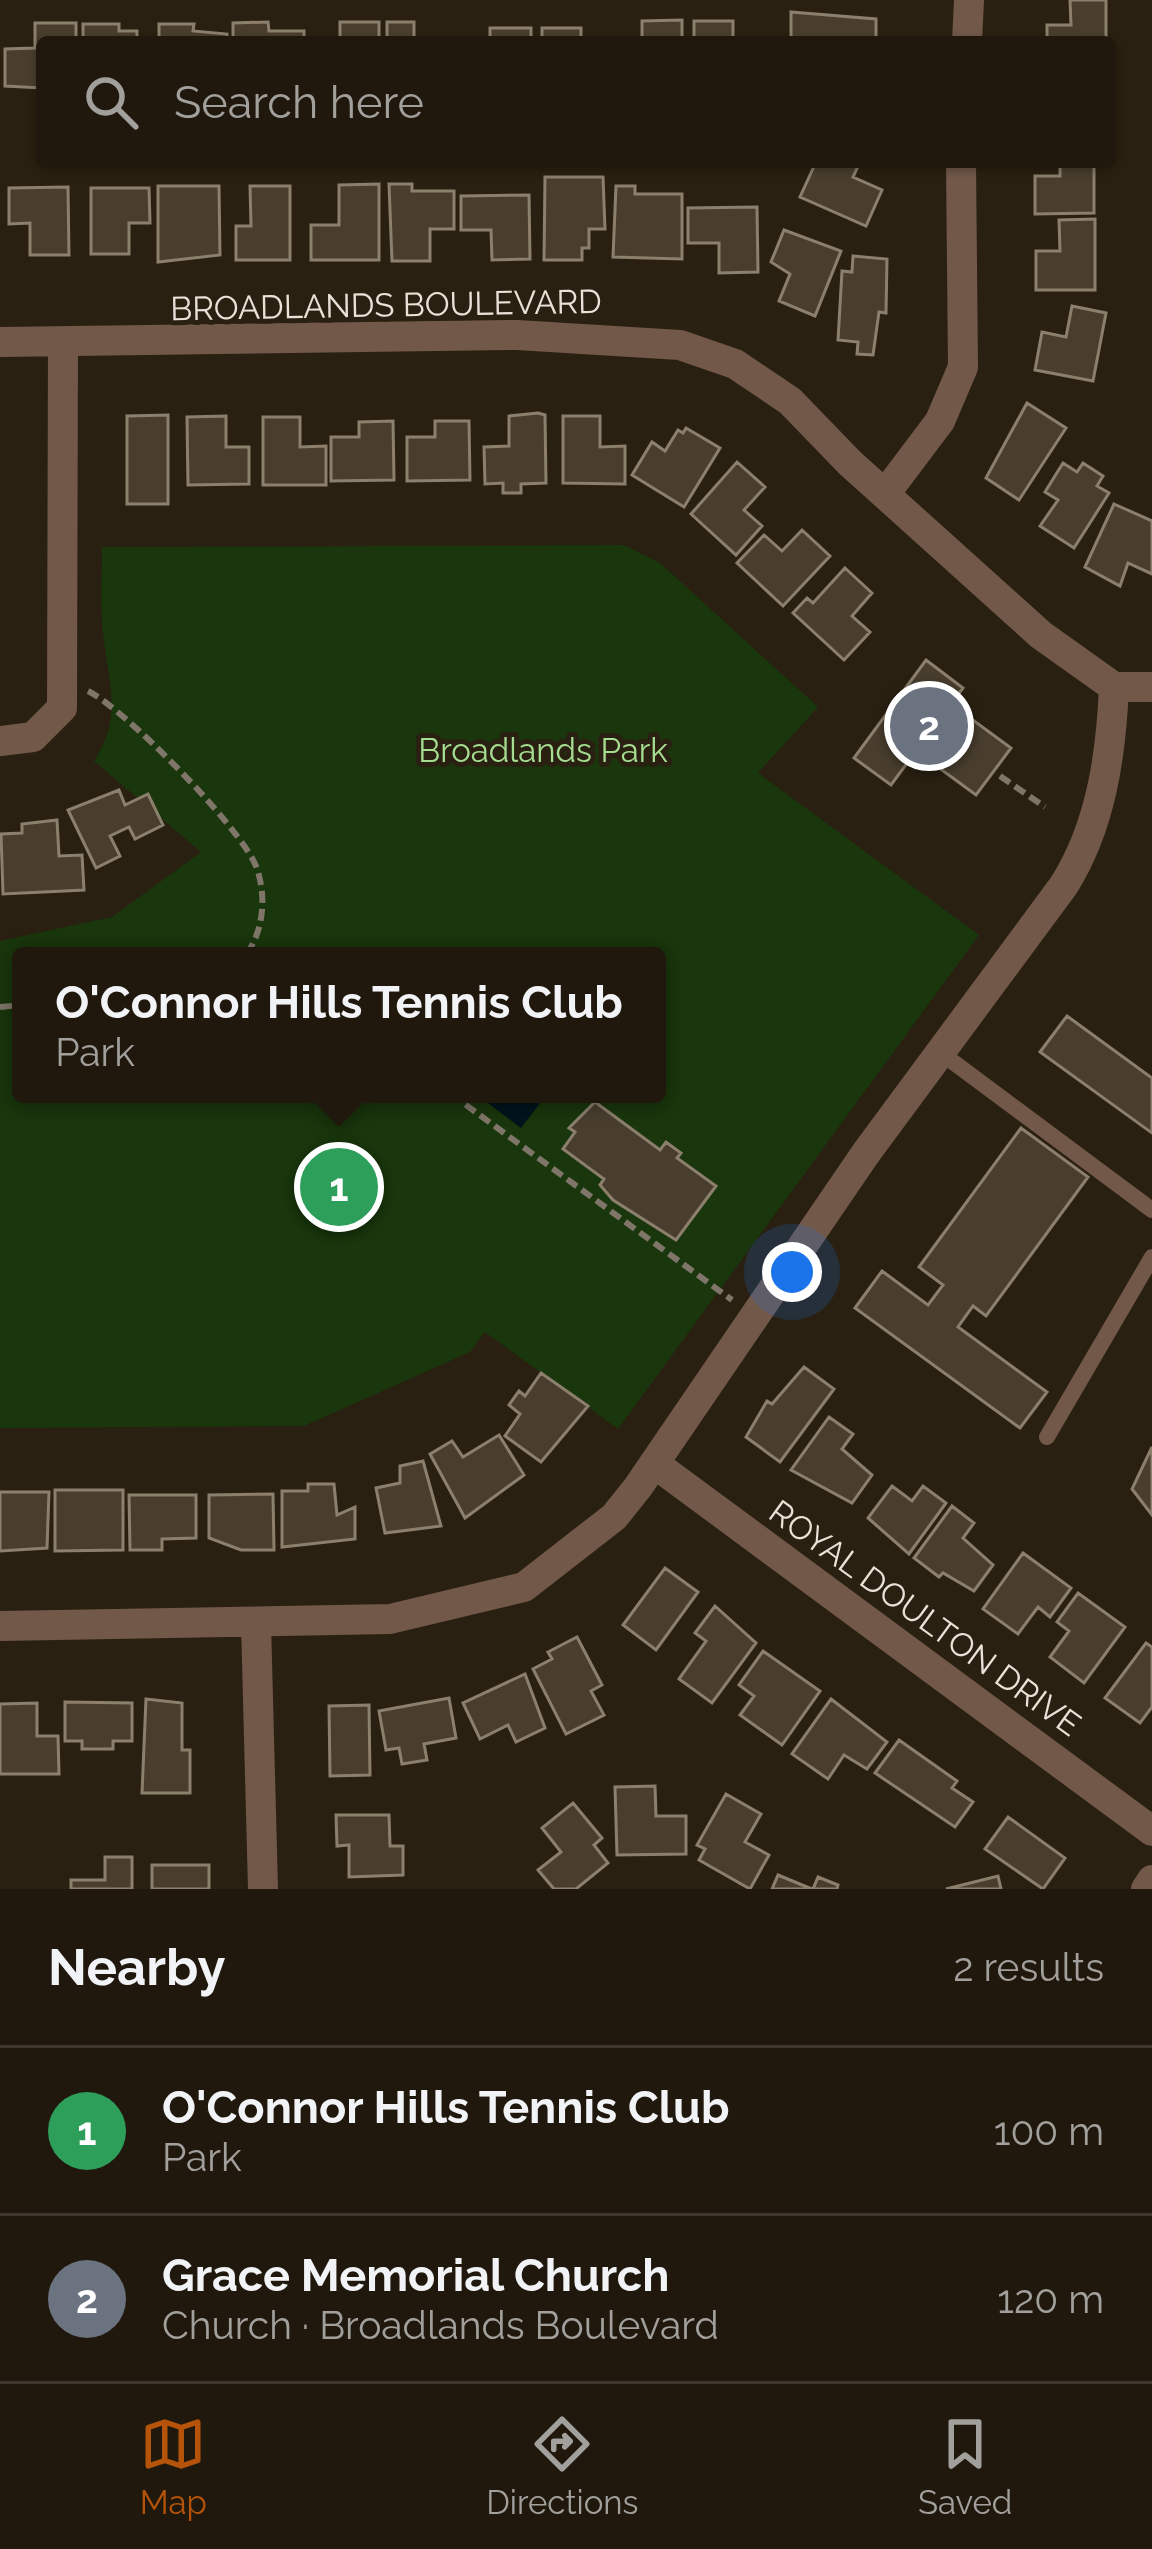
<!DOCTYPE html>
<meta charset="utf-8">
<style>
body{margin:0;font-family:Raleway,sans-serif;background:#282116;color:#f1f3f6}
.you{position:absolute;left:792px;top:1272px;width:42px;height:42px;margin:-30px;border:9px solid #fff;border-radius:50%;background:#1a73e8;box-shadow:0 0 0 18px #1a73e833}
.badge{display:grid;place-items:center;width:78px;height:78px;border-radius:50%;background:#b45309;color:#fff;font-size:39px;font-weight:700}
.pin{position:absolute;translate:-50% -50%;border:6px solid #fff;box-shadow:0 3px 12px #0006}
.popup{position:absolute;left:12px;top:947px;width:654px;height:156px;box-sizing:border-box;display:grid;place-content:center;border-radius:12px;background:#20180d;filter:drop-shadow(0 3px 9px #0005);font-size:39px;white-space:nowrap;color:#a2a09d}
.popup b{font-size:45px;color:#f1f3f6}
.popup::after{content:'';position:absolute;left:50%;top:100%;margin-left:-24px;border:24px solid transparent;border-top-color:#20180d}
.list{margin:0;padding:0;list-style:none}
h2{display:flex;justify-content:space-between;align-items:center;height:156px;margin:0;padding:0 48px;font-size:51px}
h2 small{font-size:39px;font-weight:400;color:#a2a09d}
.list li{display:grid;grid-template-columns:78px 1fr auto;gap:36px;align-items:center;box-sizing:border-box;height:168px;padding:0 48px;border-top:3px solid #3d372e}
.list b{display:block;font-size:45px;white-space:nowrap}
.list p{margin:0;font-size:39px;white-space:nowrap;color:#a2a09d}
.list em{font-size:39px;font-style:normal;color:#a2a09d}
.icon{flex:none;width:66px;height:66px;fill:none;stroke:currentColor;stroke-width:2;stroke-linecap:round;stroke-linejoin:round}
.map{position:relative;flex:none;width:1152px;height:1889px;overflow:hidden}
.search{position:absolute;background:#20180d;box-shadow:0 3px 9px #0004;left:36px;right:36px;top:36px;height:132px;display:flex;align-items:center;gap:30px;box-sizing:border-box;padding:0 42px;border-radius:12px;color:#a2a09d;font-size:45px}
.sheet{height:492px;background:#20180d}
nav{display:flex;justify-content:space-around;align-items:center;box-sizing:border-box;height:168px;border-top:3px solid #3d372e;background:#20180d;font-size:33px;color:#a2a09d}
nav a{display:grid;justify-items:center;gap:6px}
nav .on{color:#b45309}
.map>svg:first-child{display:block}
.green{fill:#19360c;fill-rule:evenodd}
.water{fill:#00131c}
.building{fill:#493e2e;stroke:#8c7f6d;stroke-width:3}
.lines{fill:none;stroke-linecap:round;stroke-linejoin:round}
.path{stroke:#7f7669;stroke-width:6;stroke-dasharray:12 6;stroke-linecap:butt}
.service{stroke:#715849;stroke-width:16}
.minor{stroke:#715849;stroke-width:30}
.labels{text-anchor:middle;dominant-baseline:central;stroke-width:10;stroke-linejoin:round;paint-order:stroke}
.street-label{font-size:33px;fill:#e9e2d8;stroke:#2a2011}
.park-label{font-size:33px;fill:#a4dd90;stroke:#2a2011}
</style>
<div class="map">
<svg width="1152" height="1889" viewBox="0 0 1152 1889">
<rect width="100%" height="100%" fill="#2a2011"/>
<path class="green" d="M624 545 660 563 818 707 758 773 979 935 618 1429 485 1332 470 1352 304 1426 0 1428V941L112 917 201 852 94 761C124 715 108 683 103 633 100 605 102 575 102 547ZM21 956H657V1094H21Z"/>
<path class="water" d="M495 1094H547L521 1128 488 1103Z"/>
<path class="building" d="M1070 0H1106V42H1047V25H1071Z
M791 12 876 19V42H791Z
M682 20V42H642V21Z
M694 21H733V42H694Z
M268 22 269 31H304V42H233V23Z
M340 22H379V42H340Z
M387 22H414V42H387Z
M35 23H76V42H42V88L5 86V49L35 48Z
M83 24H119V31H137V42H83Z
M159 24H194L193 31 227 34V42H159Z
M490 28H531V42H490Z
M542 28H581V42H542Z
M816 162H860L853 177 882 190 866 226 800 197Z
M1060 162H1094V213L1035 214V176H1060Z
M545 177H603L605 229H589V248H582V260H544Z
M379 184V260H311V225H339V185Z
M389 184H412V191H454V229H430V261H392Z
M158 186H219L220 255 158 262Z
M250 186H290V260H236V226H251Z
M616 186H635V194H682V259L613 257Z
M68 187 69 255H30V223L9 224V188Z
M91 188H149L150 223H129V254H91Z
M529 195 530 259 492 260 491 230H461V196Z
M757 207 758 272 719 273V243H688V208Z
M1095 219V290H1036V251H1060L1059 220Z
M784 230 841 251 815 316 779 301 790 274 771 262Z
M853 256 887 259 886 313 879 312 873 355 857 354 858 342 838 340 842 271 852 272Z
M1072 306 1106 313 1093 381 1035 370 1042 332 1066 337Z
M1027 403 1066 428 1019 500 986 478Z
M538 413 545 415 546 483 521 484V493H503V483L485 484 484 447 509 446V416Z
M168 415V504H127V416Z
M226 416V447H249V484L188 485 187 417Z
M563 416H600V447L625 446V484L563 483Z
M263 417H300V447L326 446V485H263Z
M393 421 394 480 331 481V437H359V422Z
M435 421H469L470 480 407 481V437H435Z
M686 428 720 448 684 507 632 475 652 442 665 451 678 430 683 433Z
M737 462 765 487 744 510 762 526 736 555 691 514Z
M1063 463 1077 472 1083 463 1103 476 1097 486 1109 493 1074 548 1040 526 1058 500 1045 492Z
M1114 504 1152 521V574L1128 563 1120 586 1085 567Z
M802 530 830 556 783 606 737 563 764 535 782 551Z
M845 568 872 593 852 616 870 632 844 660 793 613 807 598 813 603Z
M926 660 963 688 951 704 1011 748 976 795 916 751 891 785 854 758Z
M119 790 125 805 148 794 163 825 135 839 129 827 110 836 120 856 96 868 68 810Z
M57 820 59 856 82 855 84 890 3 894 1 834 22 833V824Z
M1067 1016 1152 1078V1133L1040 1052Z
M595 1102 660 1150 666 1142 681 1153 677 1158 716 1186 676 1240 613 1200 600 1185 604 1179 563 1149 575 1132 569 1128Z
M1021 1128 1088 1177 986 1316 973 1306 958 1327 1047 1392 1020 1428 855 1308 882 1271 928 1305 943 1285 919 1267Z
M804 1367 834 1389 780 1462 746 1437 767 1401 772 1404Z
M541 1373 588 1406 541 1462 505 1436 520 1414 509 1405 519 1391 525 1396Z
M829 1417 853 1434 842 1449 872 1475 852 1503 791 1470Z
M499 1435 524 1475 465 1518 430 1454 452 1441 463 1457Z
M1152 1447V1515L1132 1489Z
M423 1461 441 1526 385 1533 376 1488 400 1483V1466Z
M308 1484H334L337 1515 355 1507V1539L282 1547V1491H308Z
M892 1486 912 1501 923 1486 946 1503 909 1554 868 1518Z
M55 1490H123V1550L55 1551Z
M0 1492H49L47 1548 0 1551Z
M273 1494 274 1550H241L209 1538V1495Z
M129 1495H196V1538L162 1539V1550H130Z
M952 1506 974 1523 963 1538 993 1565 974 1591 943 1573 939 1577 914 1558Z
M1023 1553 1071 1588 1050 1617 1038 1607 1018 1634 983 1609Z
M665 1568 698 1592 656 1650 623 1625Z
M1078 1593 1125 1627 1084 1683 1050 1657 1069 1631 1057 1622Z
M715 1606 756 1643 712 1703 679 1679 706 1641 695 1633Z
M577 1637 602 1685 591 1691 604 1715 566 1734 533 1669 552 1659 548 1652Z
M1146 1643 1152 1647V1707L1140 1723 1105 1698Z
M763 1651 820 1691 782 1745 740 1715 754 1696 739 1685Z
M525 1674 545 1728 516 1742 508 1725 480 1739 463 1703Z
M449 1698 456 1738 424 1744 427 1760 402 1764 399 1748 386 1750 379 1711Z
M146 1699 182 1703V1750H190V1793H142Z
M831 1699 887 1742 867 1769 844 1755 828 1779 792 1754Z
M65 1702 132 1703V1741H113V1749H82V1741H65Z
M37 1703V1736H58L59 1774H0V1704Z
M369 1705 370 1775 330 1776 329 1706Z
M899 1740 957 1781 952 1788 973 1802 955 1827 875 1773Z
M655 1786 656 1816H686V1854L617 1855 615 1787Z
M726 1794 761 1814 745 1842 769 1855 750 1889 699 1860 705 1849 697 1845Z
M573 1803 602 1838 594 1845 608 1863 576 1889H554L538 1870 561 1852 542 1828Z
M336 1815H389L390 1846H403V1875L349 1877V1845L337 1846Z
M1008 1817 1065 1858 1043 1889 985 1849Z
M105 1857H132V1889H71V1880H105Z
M152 1865H209V1889H152Z
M778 1875 807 1887 812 1889H772Z
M998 1876 1001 1889H946Z
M818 1877 838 1885 837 1889H813Z"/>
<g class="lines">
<path class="path" d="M88 691C126 710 240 827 256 866 267 895 264 932 245 956
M1000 776 1045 807
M0 1007 21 1005
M451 1094 732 1300"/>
<path class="service" d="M941 1053 1152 1210
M1047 1437 1152 1257"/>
<path class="minor" d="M967 42 969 0
M0 342 517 335 680 345 735 364 790 401 850 463 1041 635 1114 687H1152
M885 494 940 421 963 367 961 162
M0 741 33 737 62 708 63 343
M655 1464 1152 1831
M256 1623 263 1889
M0 1626 390 1619 524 1587 614 1517 638 1487 866 1153 1064 885C1101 826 1111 756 1114 687
M1146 1889 1152 1880"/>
</g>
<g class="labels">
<g class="street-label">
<text transform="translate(386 305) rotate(-1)">BROADLANDS BOULEVARD</text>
<text transform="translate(925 1618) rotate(36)">ROYAL DOULTON DRIVE</text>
</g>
<g class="park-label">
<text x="543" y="750">Broadlands Park</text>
</g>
</g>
</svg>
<div class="you"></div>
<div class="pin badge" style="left:339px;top:1187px;background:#2e9e5b">1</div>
<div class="popup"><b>O'Connor Hills Tennis Club</b>Park</div>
<div class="pin badge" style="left:929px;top:726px;background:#6b7280">2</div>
<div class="search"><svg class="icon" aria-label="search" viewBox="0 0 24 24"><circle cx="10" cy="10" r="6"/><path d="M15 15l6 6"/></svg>Search here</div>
</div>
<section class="sheet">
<h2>Nearby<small>2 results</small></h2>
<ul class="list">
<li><span class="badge" style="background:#2e9e5b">1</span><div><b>O'Connor Hills Tennis Club</b><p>Park</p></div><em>100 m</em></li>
<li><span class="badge" style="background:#6b7280">2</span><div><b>Grace Memorial Church</b><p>Church · Broadlands Boulevard</p></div><em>120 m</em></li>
</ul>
</section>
<nav>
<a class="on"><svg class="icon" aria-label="map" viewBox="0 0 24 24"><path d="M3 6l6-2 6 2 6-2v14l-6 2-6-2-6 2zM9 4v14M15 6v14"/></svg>Map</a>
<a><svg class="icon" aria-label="directions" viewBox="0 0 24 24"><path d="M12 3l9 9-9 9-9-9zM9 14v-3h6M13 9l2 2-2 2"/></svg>Directions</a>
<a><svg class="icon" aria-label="saved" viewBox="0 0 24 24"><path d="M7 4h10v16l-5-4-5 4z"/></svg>Saved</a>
</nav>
